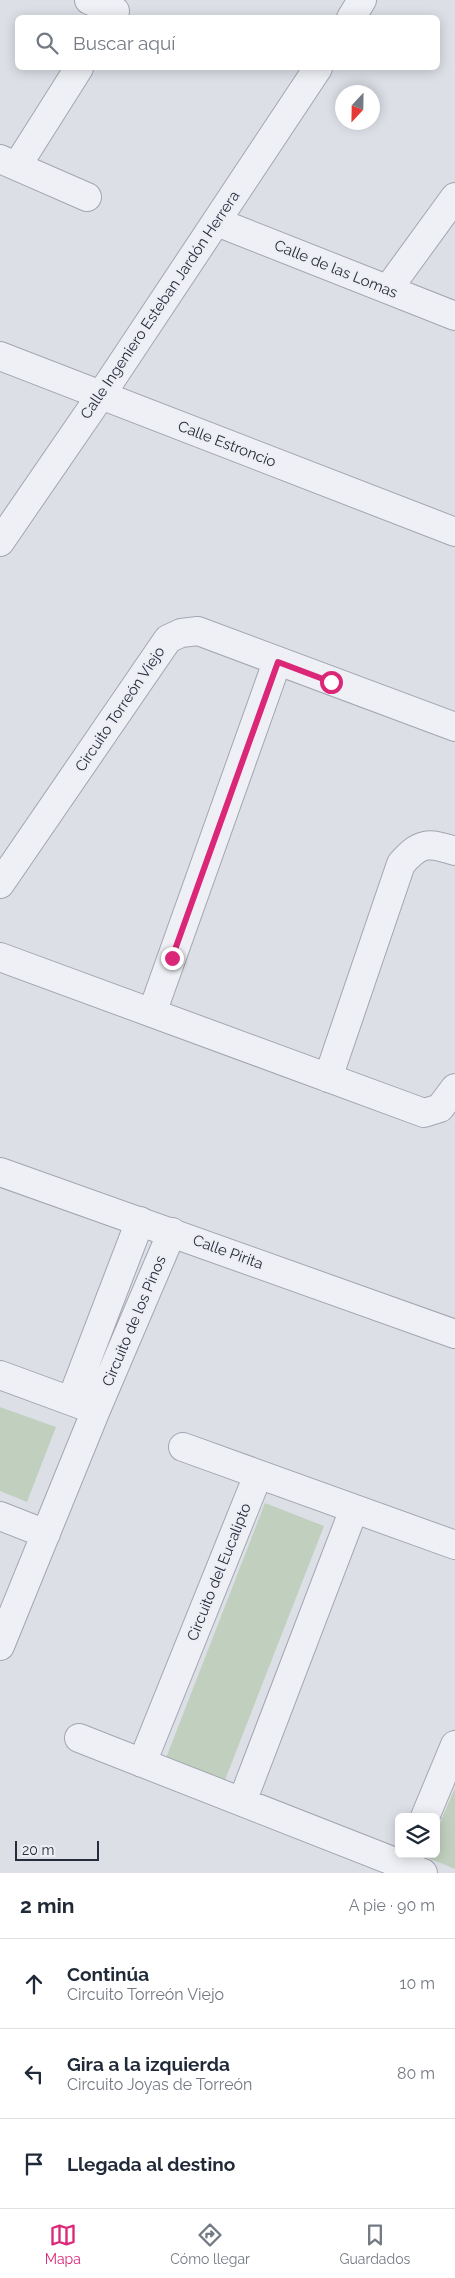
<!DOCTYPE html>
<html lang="es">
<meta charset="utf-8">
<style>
body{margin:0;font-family:Raleway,sans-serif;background:#f6f6f7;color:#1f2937}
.controls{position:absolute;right:15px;bottom:15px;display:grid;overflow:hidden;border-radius:8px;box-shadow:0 2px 12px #0003}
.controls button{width:45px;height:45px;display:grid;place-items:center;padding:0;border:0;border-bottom:1px solid #e0e1e3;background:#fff;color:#1f2937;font:25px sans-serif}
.compass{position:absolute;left:335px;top:85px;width:45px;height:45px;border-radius:50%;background:#fff;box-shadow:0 2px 12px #0003;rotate:202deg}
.scale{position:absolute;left:15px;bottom:12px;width:84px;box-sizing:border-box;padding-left:5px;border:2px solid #272c3c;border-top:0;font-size:14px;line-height:18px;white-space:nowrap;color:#272c3c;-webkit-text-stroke:4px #eceef4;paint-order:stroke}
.stop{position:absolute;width:15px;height:15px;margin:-11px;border:4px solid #db2777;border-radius:50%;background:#fff}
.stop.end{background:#db2777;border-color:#fff;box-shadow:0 1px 5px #0008}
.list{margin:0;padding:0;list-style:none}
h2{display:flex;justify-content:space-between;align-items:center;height:65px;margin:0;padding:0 20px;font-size:21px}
h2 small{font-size:16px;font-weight:400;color:#747a83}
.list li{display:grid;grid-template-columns:32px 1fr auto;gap:15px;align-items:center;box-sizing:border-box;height:90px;padding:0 20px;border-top:1px solid #e0e1e3}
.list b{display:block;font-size:19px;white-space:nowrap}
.list p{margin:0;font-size:16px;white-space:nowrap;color:#747a83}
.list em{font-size:16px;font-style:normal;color:#747a83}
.icon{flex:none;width:28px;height:28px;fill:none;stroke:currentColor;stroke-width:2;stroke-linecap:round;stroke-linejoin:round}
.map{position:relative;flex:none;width:455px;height:1873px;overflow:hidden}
.search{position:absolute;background:#fff;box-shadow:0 2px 12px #0003;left:15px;right:15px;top:15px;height:55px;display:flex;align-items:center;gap:12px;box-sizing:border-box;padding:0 18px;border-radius:8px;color:#747a83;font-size:19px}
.sheet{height:335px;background:#fff}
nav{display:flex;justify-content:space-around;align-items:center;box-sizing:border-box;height:70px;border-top:1px solid #e0e1e3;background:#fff;font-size:14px;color:#747a83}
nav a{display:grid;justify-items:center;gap:2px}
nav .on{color:#db2777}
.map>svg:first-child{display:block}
.green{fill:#c1d0be}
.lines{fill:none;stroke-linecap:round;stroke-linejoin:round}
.minor-casing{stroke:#a2a6b0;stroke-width:30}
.tertiary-casing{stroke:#a2a6b0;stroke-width:30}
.minor{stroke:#eff0f5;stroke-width:28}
.tertiary{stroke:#eff0f5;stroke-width:28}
.route{stroke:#db2777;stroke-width:6}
.labels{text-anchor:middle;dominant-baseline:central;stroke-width:4;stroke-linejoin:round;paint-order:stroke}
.street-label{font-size:15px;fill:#272c3c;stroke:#eceef4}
</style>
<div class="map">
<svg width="455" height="1873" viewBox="0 0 455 1873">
<rect width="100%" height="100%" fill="#dcdfe6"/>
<path class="green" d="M0 1407 56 1427 27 1502 0 1491Z
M265 1503 324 1526 225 1780 166 1758Z
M455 1788V1869L426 1857 427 1854H436V1832Z"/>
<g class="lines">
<defs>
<path id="minor" d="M89 0 115 11
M351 18 362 0
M0 159 87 197
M17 166 79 68
M217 222 455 316
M388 289 455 197
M0 356 455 532
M0 542 101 395 318 68
M0 884 168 639 181 633 198 631 455 727
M0 957 424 1113 440 1108 455 1088
M152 1013 277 662
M328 1078 401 864C420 842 428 842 455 851
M0 1375 87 1407
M71 1401 140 1221
M183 1447 455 1545
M0 1516 46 1534
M0 1646 96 1410 172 1232
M79 1738 423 1873
M142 1763 258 1475
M242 1802 354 1509
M425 1817 455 1745"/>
<path id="tertiary" d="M0 1172 455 1334"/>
</defs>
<use href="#minor" class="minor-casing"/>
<use href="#tertiary" class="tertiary-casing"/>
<use href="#minor" class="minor"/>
<use href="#tertiary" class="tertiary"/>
</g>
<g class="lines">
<path class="route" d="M172 958 278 662 331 682"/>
</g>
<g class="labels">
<g class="street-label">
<text transform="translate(336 269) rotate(22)">Calle de las Lomas</text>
<text transform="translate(160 305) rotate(-56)">Calle Ingeniero Esteban Jardón Herrera</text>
<text transform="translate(227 444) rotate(21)">Calle Estroncio</text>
<text transform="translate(120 709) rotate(-56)">Circuito Torreón Viejo</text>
<text transform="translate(228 1252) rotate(20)">Calle Pirita</text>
<text transform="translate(134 1321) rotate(-67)">Circuito de los Pinos</text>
<text transform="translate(219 1572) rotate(-68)">Circuito del Eucalipto</text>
</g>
</g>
</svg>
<div class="controls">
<button><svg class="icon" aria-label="layers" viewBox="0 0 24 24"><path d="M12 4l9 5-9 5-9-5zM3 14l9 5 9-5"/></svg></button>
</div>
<svg class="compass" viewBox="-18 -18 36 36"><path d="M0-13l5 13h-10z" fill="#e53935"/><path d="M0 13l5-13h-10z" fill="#747a83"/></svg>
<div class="scale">20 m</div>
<div class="stop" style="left:331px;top:682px"></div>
<div class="stop end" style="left:172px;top:958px"></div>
<div class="search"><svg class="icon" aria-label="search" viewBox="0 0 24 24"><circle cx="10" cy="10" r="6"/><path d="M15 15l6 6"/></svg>Buscar aquí</div>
</div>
<section class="sheet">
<h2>2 min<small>A pie · 90 m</small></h2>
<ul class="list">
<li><svg class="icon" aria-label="ahead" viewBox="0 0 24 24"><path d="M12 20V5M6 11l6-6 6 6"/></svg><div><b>Continúa</b><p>Circuito Torreón Viejo</p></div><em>10 m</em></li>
<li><svg class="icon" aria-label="left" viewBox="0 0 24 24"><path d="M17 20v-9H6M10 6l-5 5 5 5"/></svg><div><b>Gira a la izquierda</b><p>Circuito Joyas de Torreón</p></div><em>80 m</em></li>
<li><svg class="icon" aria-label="arrive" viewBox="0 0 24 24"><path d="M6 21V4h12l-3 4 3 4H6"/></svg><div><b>Llegada al destino</b></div></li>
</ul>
</section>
<nav>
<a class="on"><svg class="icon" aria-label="map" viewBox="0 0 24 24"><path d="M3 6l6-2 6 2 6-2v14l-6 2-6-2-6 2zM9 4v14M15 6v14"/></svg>Mapa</a>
<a><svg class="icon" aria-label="directions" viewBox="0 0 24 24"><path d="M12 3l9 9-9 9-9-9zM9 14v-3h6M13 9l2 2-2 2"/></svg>Cómo llegar</a>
<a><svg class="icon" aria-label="saved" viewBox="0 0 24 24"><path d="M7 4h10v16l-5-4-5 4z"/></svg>Guardados</a>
</nav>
